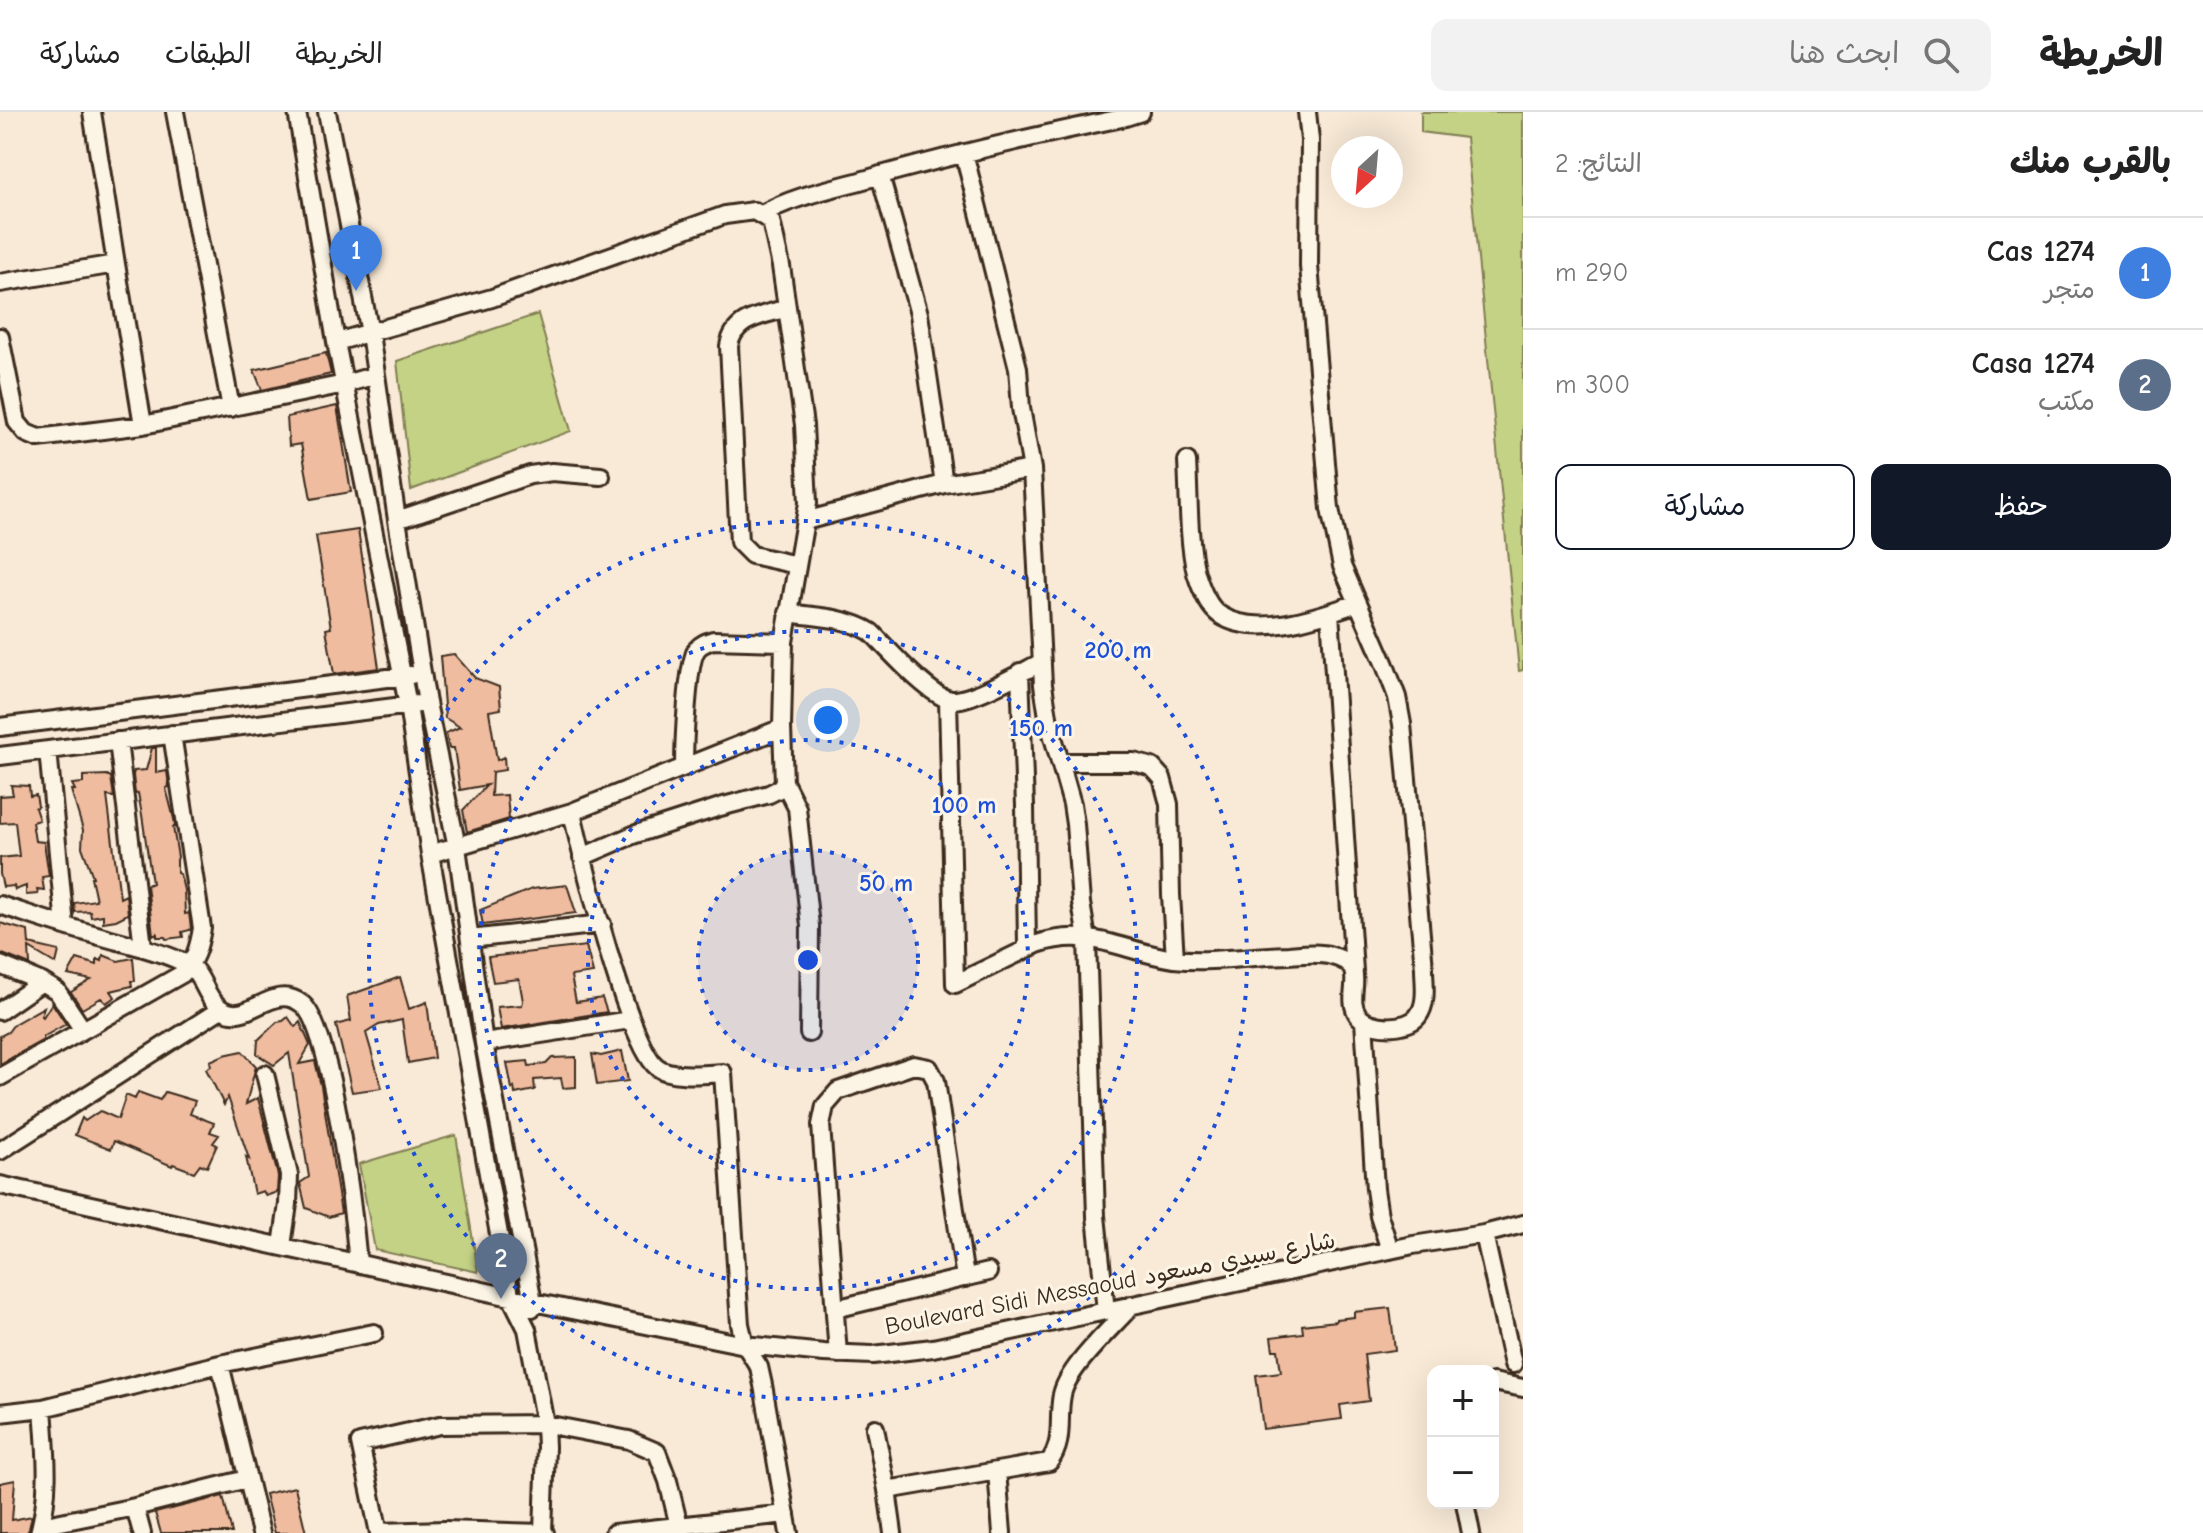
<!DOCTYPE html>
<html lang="ar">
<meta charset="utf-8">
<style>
body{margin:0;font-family:"Comic Neue","Playpen Sans Arabic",sans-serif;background:#f2f2f2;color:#222;direction:rtl}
.controls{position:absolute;right:24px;bottom:24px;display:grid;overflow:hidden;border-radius:16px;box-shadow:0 8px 32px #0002}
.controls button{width:72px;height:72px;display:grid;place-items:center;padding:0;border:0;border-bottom:2px solid #e0e0e0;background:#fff;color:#222;font:40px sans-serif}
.compass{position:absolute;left:1331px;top:24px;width:72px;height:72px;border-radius:50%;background:#fff;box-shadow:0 8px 32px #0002;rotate:206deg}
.you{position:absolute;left:828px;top:608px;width:28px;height:28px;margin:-20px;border:6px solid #fff;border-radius:50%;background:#1a73e8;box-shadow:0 0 0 12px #1a73e833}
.badge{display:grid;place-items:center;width:52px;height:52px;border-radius:50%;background:#111827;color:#fff;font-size:26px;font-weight:700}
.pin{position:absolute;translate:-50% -66px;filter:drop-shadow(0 2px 4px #0008)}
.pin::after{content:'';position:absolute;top:42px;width:28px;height:24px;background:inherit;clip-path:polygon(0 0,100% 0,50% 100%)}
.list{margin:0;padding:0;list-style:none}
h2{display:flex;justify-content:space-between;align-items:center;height:104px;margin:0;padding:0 32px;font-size:34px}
h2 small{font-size:26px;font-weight:400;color:#767676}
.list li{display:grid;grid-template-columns:52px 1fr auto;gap:24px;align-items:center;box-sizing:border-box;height:112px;padding:0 32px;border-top:2px solid #e0e0e0}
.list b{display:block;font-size:30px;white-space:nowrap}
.list p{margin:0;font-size:26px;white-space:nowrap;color:#767676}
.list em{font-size:26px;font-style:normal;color:#767676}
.actions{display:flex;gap:16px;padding:24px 32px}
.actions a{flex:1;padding:18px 0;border:2px solid #111827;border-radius:16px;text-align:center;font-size:28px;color:#111827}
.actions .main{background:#111827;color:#fff}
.icon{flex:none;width:44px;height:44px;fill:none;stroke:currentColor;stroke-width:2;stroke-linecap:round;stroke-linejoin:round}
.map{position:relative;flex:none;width:1523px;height:1421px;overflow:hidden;direction:ltr}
header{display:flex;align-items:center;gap:48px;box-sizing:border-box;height:112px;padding:0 40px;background:#fff;border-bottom:2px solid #e0e0e0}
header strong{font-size:38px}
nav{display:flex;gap:44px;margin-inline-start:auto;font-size:28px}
.search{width:560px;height:72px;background:#f2f2f2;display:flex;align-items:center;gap:20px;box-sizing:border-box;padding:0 28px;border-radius:16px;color:#767676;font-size:30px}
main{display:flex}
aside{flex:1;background:#fff}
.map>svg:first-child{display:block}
.green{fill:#c4d286;stroke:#807e52;stroke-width:2}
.building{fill:#efbca0;stroke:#3b2a1e;stroke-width:2}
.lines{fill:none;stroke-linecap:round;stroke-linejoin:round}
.minor-casing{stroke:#3b2a1e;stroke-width:22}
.minor{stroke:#fcf5e5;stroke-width:16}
.ring{fill:none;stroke:#1d4ed8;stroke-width:4;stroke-dasharray:4 8}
.labels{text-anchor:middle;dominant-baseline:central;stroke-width:6;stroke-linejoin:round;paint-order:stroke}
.street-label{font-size:24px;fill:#3b2a1e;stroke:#fcf5e5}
.centre{fill:#1d4ed8;stroke:#fcf5e5;stroke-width:4}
.ring-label{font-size:24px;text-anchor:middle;font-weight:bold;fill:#1d4ed8;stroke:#fcf5e5;stroke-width:6;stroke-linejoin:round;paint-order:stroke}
</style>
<header>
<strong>الخريطة</strong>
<div class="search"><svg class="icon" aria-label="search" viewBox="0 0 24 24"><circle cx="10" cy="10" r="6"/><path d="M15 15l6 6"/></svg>ابحث هنا</div>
<nav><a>الخريطة</a><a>الطبقات</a><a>مشاركة</a></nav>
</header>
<main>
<aside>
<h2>بالقرب منك<small>النتائج: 2</small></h2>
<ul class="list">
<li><span class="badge" style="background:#3f7fe0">1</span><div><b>Cas 1274</b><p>متجر</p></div><em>290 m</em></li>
<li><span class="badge" style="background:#5c6f8a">2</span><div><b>Casa 1274</b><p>مكتب</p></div><em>300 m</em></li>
</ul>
<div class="actions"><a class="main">حفظ</a><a>مشاركة</a></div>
</aside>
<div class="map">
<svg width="1523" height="1421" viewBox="0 0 1523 1421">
<rect width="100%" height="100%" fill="#f9ead7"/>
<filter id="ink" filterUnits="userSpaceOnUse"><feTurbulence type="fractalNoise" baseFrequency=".0125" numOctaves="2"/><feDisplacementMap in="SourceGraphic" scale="16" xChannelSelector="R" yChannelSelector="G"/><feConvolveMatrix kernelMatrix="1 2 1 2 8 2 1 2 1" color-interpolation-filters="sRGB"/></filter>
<g filter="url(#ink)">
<path class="green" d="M1421 0H1523V558L1519 559 1466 26 1421 20Z
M538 202 571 319 411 378 397 249Z
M456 1023 478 1160 375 1138 359 1052Z"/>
<path class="building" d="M326 241 331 262 262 278 254 258Z
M337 294 351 380 311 387 301 332 289 334 287 305Z
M358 418 379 556 334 562 326 517 331 516 316 424Z
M454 542 475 566 499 575 501 597 489 599 497 648 504 645 505 658 492 660 491 684 507 683 509 707 467 720 463 698 487 673 460 678 454 636H449L446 621 460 615 445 606 440 544Z
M152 636H156V661L167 659 169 675 166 676 174 707 175 715H173L178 745 177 748V761L180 762 184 778 185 802 189 801 191 816 190 818 182 820 183 825 166 827 165 825H157V821L153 823 147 773 152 771 142 703 138 681 135 682 133 663 134 659 146 658Z
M107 663 111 665 114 685 107 684 120 786 126 783 128 802 116 808 103 810V803L91 805 90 799 75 800 74 791 96 788 91 765H93L82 735 83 718 71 678H75L72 672 83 671V664Z
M11 673 29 674 30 684 36 683 38 694 35 696 39 708 32 710 35 729 44 730 49 764 42 765 44 778 37 777 38 782 26 783V774L15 778 14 774 3 775 0 762V746L19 744 15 710 0 711V684L13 683Z
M567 773 576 801 483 813 480 798 532 777Z
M0 811 28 819 29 832 59 839 56 852 29 836 30 853 0 841Z
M586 834 593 861 571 864 576 890 602 886 607 900 501 917 497 895 522 893 523 889 519 867 493 870 488 845Z
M103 843 118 849 133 846 135 869H131L132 874 111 879 115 885 106 891 101 886 82 897 71 880 91 868 68 863 77 847 97 853V847L102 849Z
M400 865 409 897 427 890 434 946 408 951 402 908 379 913 366 921 382 976 352 980 336 913 351 909 347 884Z
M52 891 66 912 43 925V928L0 952V924L8 920 14 912 44 895 41 904 43 905Z
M288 905 295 915 300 910 310 933 299 952 315 949 321 974 341 1101 329 1105 306 1096 300 1071 309 1065 289 941 274 953 257 942 258 928 277 910 283 909Z
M242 939 256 954 246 992 258 986 278 1064 277 1080 266 1084 263 1079 254 1082 246 1045 249 1047 228 985 224 993 206 957 211 954 210 949 224 943Z
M622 939 628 969 597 973 592 942 601 944Z
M576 945V975L563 976 561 966 534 968 535 978 515 982 514 975 512 977 507 951 528 949 529 954 546 952 552 946Z
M138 980 160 988 165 980 195 989 190 1002 214 1011 210 1020 219 1023 213 1031 217 1033 207 1055 200 1052 194 1060 173 1052 172 1054 114 1029 111 1037 75 1023 82 1006 85 1009 100 999 118 1007 126 983 135 987Z
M1390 1196 1395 1238 1364 1242 1369 1289 1340 1293 1342 1307 1263 1317 1256 1263 1281 1260 1278 1238H1273L1271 1225 1303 1221 1302 1213 1336 1209V1207L1354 1205V1200Z
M15 1368 12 1408 32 1404 29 1417 27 1421H0V1371Z
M295 1375 306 1421H275L265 1382Z
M223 1384 232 1421H161L155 1401Z"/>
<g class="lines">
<defs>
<path id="minor" d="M92 0 116 152
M175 0 231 296
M297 0 336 230 408 593 430 742 510 1183 527 1217 545 1312 546 1335 543 1420 545 1421
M327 0 370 221 397 408 427 591 457 735 484 931 533 1190 532 1196
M964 41 1018 256 1021 296 1032 357 1043 573 1049 611 1072 692 1075 712 1081 791 1087 827 1096 1104 1106 1199
M880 63 919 202 944 372
M762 102C792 85 827 78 860 69 947 44 1034 24 1122 6L1141 0
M0 171 116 152 143 313
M787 196C763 204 734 205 729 234L739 430 752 443 797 453
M0 225 17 310 26 321 38 326 143 313 345 272 376 263
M336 230 492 186 725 103 754 99 771 109 781 154 804 313 808 391 784 530 782 616 784 670 779 677 769 682 720 695 633 723 582 745
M1187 349C1189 383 1188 429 1196 461 1200 474 1208 495 1220 503 1257 527 1320 504 1358 491
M397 408 530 363 552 360 601 364
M805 409 944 372 1032 357
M788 501C815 505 847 505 871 520 887 536 930 585 951 588 971 590 1022 560 1042 550
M1330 501 1354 859
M1020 560 1025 694 1027 836
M948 587 955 872 1037 832C1090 814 1124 840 1174 847 1212 851 1251 844 1289 843 1303 842 1318 840 1332 844 1372 854 1343 882 1358 903 1368 918 1408 918 1418 904 1428 891 1424 871 1424 856L1402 612 1397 585 1385 553 1342 454 1330 397 1309 154 1310 28 1307 0
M0 615 411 563
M118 629 143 835
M48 638 65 814
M0 644 419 592
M1061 650H1134L1152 655 1162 666 1169 692 1171 783 1175 847
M684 655C684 635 687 550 697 537 701 532 707 530 713 528L784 530
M784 670 797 696 810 814 809 921
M572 700C581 743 629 934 657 955 671 966 705 962 723 961L740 1212 745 1233 759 1255 763 1273 789 1421
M430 742 572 700 782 616
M0 793C31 803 62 814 93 822 122 831 152 836 180 849 181 849 190 853 191 854 204 866 206 888 223 898 249 913 273 869 302 892 332 914 354 1107 358 1151
M470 827 602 812
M0 853 42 870 57 879 83 918
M0 899 42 870
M1364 909 1375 1077 1379 1104 1390 1138
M484 931 630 908
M265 962 289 1063 288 1092 282 1134
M0 965 182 862C195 849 199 835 202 816L172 622
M0 1039 221 897
M0 1073 533 1190 745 1233 824 1241 873 1243 933 1236 1413 1133 1484 1122 1523 1112
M1484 1122 1513 1252
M835 1197 988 1160
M838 1242 821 1013 825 994 838 979 914 953 929 956 936 969 965 1166
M220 1252 261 1421
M1493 1270 1523 1276
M0 1301 43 1296 220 1252 374 1221
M875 1316 887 1378
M997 1359 1049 1350C1065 1329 1057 1307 1062 1283 1067 1256 1113 1215 1132 1193
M1465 1391 1471 1421
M135 1395 142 1421
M41 1414 135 1395 247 1367
M379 1420 445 1418 543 1421
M39 1421C51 1377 46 1340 43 1296
M379 1421 360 1331 440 1313 545 1312 629 1328 657 1340 668 1369 679 1414
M614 1421 786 1402
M893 1421 887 1378 997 1359 1002 1421"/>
</defs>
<use href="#minor" class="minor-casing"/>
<use href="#minor" class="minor"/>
</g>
</g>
<circle cx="808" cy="848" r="110" fill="#1d4ed8" fill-opacity=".12"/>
<g class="ring">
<circle cx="808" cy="848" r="110"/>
<circle cx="808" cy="848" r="220"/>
<circle cx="808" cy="848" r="329"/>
<circle cx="808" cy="848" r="439"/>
</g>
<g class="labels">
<g class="street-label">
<text transform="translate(1110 1171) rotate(-11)">Boulevard Sidi Messaoud شارع سيدي مسعود</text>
</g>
</g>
<circle cx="808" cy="848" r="12" class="centre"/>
<g class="ring-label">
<text x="1118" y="546">200 m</text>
<text x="1041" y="624">150 m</text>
<text x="964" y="701">100 m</text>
<text x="886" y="779">50 m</text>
</g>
</svg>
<div class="controls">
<button>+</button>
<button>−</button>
</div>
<svg class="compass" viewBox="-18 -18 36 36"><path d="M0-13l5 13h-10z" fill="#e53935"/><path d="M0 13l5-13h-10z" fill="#767676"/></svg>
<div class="you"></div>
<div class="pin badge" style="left:356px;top:179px;background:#3f7fe0">1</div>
<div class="pin badge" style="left:501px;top:1187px;background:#5c6f8a">2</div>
</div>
</main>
